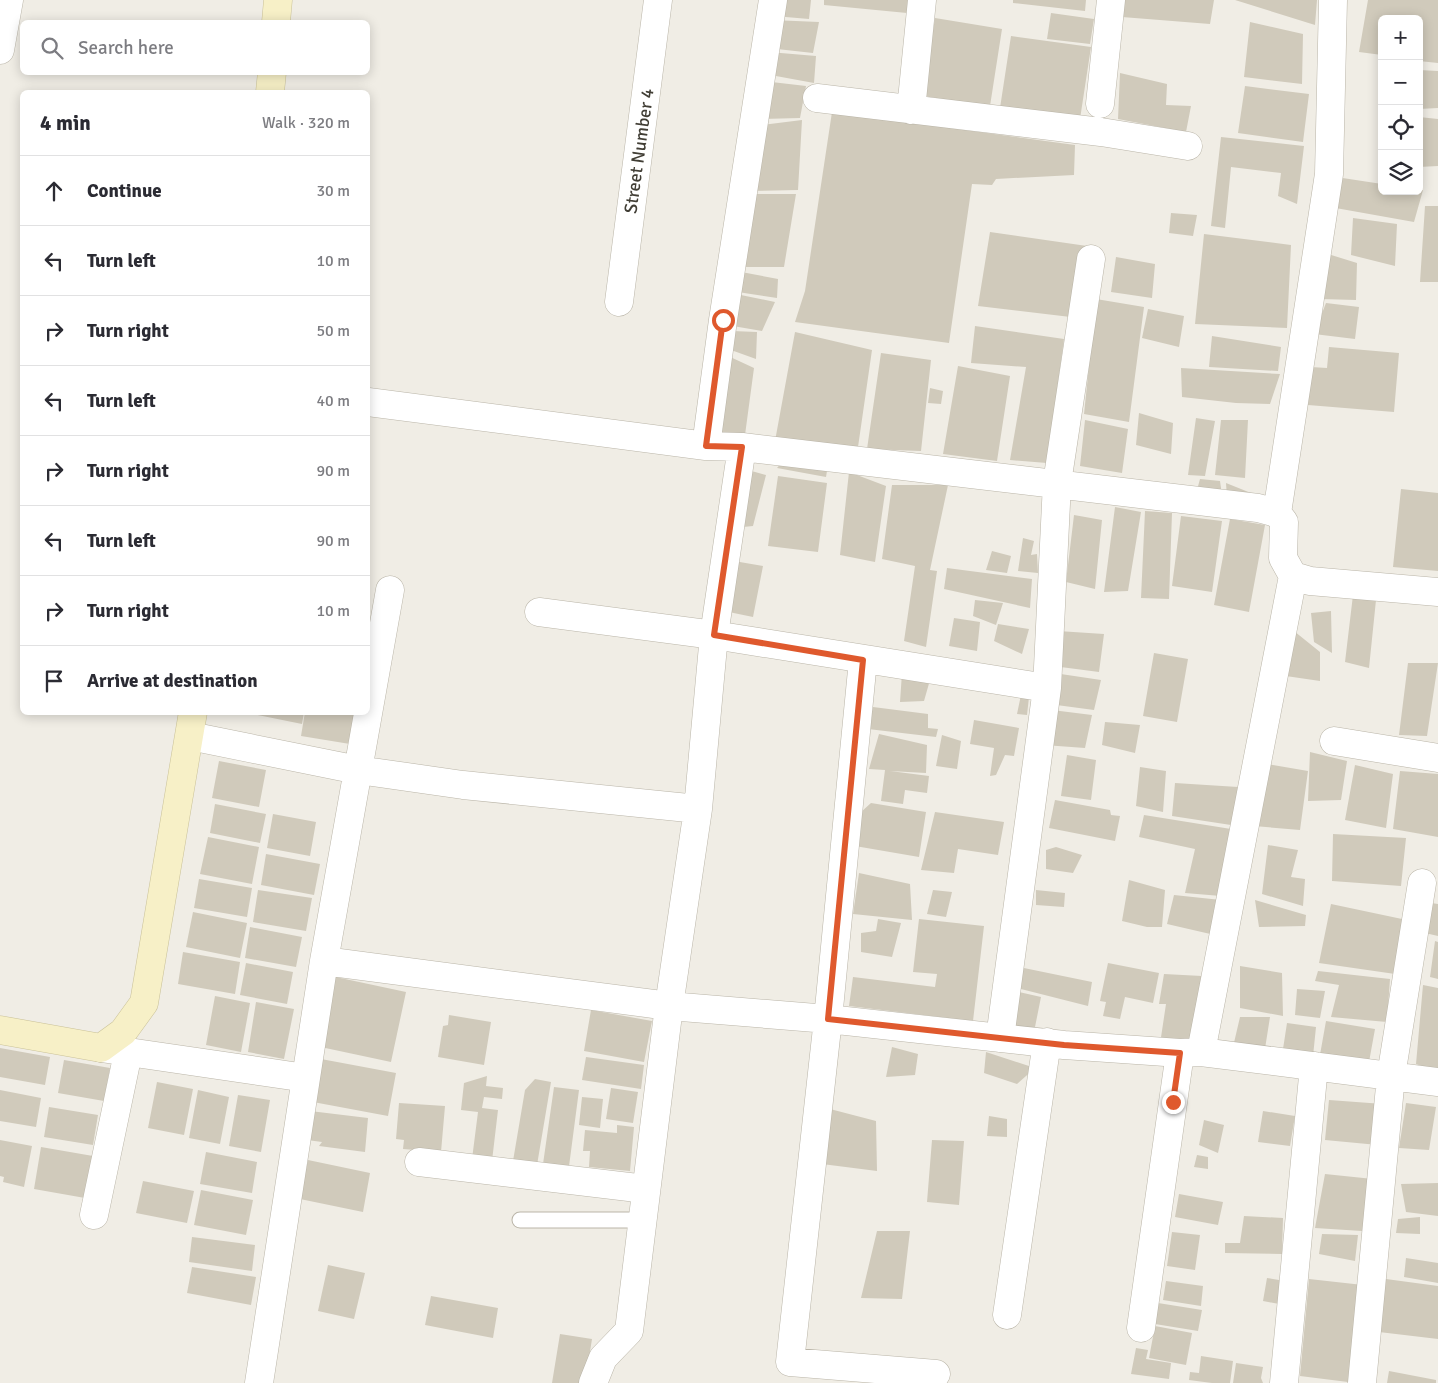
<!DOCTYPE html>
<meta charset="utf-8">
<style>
body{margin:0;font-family:Signika,sans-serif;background:#f7f7f7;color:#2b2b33}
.controls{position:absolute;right:15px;top:15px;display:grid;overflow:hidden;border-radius:8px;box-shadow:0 2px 12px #0003}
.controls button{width:45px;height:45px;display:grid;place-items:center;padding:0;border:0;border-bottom:1px solid #e1e1e2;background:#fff;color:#2b2b33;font:25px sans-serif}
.stop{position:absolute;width:15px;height:15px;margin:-11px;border:4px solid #df592d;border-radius:50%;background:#fff}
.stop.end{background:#df592d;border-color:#fff;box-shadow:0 1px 5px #0008}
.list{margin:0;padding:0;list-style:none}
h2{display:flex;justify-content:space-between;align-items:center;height:65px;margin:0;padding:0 20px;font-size:21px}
h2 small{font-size:16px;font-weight:400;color:#7c7c81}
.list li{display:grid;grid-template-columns:32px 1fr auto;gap:15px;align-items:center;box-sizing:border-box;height:70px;padding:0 20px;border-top:1px solid #e1e1e2}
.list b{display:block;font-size:19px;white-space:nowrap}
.list em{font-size:16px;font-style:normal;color:#7c7c81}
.icon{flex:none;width:28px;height:28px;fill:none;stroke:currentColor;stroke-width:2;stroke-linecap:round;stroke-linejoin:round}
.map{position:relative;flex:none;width:1438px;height:1383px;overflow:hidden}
.search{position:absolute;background:#fff;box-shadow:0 2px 12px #0003;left:20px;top:20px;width:350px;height:55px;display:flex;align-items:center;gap:12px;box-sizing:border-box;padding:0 18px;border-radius:8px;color:#7c7c81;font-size:19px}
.panel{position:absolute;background:#fff;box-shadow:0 2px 12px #0003;left:20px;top:90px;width:350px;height:625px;border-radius:8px}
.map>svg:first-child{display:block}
.building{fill:#d0cabb}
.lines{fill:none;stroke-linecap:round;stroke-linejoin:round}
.lane-casing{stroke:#bab5a8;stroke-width:17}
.street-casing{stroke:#bab5a8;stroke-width:29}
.secondary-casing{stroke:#cac299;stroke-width:29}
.lane{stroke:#fff;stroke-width:15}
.street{stroke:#fff;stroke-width:28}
.secondary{stroke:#f7f0c7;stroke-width:28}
.route{stroke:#df592d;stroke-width:6}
.labels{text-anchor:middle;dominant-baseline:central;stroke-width:5;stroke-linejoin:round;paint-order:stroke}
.street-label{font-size:18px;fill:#413e35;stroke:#fff}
</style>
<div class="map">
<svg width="1438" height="1383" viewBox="0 0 1438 1383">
<rect width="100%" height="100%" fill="#f0ede5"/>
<path class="building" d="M776 0H811L809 19 774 16Z
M824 0H908L907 13 824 5Z
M1013 0H1086L1085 11 1013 3Z
M1123 0H1214L1210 24 1122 17Z
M1235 0H1317L1315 25Z
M1368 0H1438V63L1419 61V19H1382V55L1359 52Z
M1051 13 1094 19 1090 44 1047 39Z
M935 18 1002 29 990 106 923 96Z
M772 20 819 22 813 53 768 48Z
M1250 22 1303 34 1302 84 1244 77Z
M1011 36 1091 47 1080 119 1000 108Z
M769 52 816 56 814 83 765 74Z
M1419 70 1438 71V108L1419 109Z
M1120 73 1167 84 1166 105 1191 106 1186 132 1118 119Z
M763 81 806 86 800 118 758 119Z
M1245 86 1309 94 1303 142 1238 133Z
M832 112 1075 145 1074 175 996 179 992 185 972 184 949 343 795 322 805 291Z
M1419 117 1438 119V166L1419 167Z
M802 120 798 190 746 191 755 126Z
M1221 137 1304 146 1297 204 1278 196 1281 173 1231 167 1225 228 1211 226Z
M1336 177 1382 184V191L1423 190 1414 222 1330 207Z
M745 194H796L784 267H735Z
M1425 206H1438V282H1420Z
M1171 213 1197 215 1193 236 1169 233Z
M1353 218 1397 224 1395 266 1351 255Z
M990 232 1087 246 1079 318 978 306Z
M1204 234 1291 245 1287 328 1195 324Z
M1328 254 1357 263 1356 300 1320 299Z
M1116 257 1155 264 1152 298 1111 292Z
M736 271 778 279 777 298 731 291Z
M731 293 775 302 762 331 727 325Z
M1096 299 1144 307 1129 422 1084 414Z
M1326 303 1359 307 1355 339 1314 334Z
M1148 309 1184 316 1179 347 1142 338Z
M975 326 1064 339 1047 463 1010 460 1026 367 971 363Z
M732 331 757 332 756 359 731 350Z
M795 332 872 350 858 447 775 441Z
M1212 336 1281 347 1278 371 1209 367Z
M1329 347 1399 353 1394 412 1308 405 1311 367 1327 368Z
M881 353 931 360 921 451 867 449Z
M726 355 754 368 745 435 715 431Z
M958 366 1010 376 997 461 943 454Z
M1181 368 1280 374 1270 404 1236 403 1182 397Z
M930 388 943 391 941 404 928 403Z
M1139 413 1173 423 1171 454 1136 445Z
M1196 418 1215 421 1205 476 1188 475Z
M1085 420 1128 429 1122 473 1080 466Z
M1221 420H1248L1245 478 1215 475Z
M786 457 828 465 826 477 777 468Z
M748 470 766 475 753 526 733 528Z
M849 472 886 486 875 562 840 555Z
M778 476 827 483 818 552 768 546Z
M1200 479 1220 481 1222 495 1197 490Z
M1226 483 1251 493 1227 498Z
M892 485H948L930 570 937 571 926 647 904 641 915 566 882 559Z
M1401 489 1438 493V571L1393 567Z
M1115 507 1141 512 1128 591 1104 592Z
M1145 511 1172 513 1169 599 1141 598Z
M1074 515 1102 520 1095 589 1066 582Z
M1181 516 1222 521 1212 592 1172 586Z
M1230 519 1265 525 1249 612 1214 605Z
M1023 538 1034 541 1031 555 1037 554 1038 573 1018 571Z
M992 551 1011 556 1007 573 986 570Z
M734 561 763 566 753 617 724 611Z
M947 568 1032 579 1030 608 944 589Z
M1353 595 1376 600 1369 668 1345 662Z
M975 600 1003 603 996 625 973 616Z
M1331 611 1332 653 1314 642 1311 613Z
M954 618 980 622 977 651 949 646Z
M998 624 1029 629 1022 654 994 641Z
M1289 627 1320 652V681L1279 675Z
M1058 631 1104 634 1099 672 1053 666Z
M1154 653 1188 659 1177 722 1143 716Z
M1408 663H1438L1427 736 1399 735Z
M902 673H932L924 701 900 702Z
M1054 673 1101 680 1094 710 1049 704Z
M1021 695 1029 697 1027 715 1017 714Z
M873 707 928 714V728L938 729 936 737 868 729Z
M1052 710 1092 715 1085 748 1044 745Z
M243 712H304L302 724Z
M305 712H355L350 744 301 736Z
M974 720 1019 728 1014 756 1005 755 996 775 990 776 994 748 970 744Z
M1105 722 1140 725 1135 753 1102 745Z
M879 734 927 745 926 773 890 771 929 776 927 793 905 790 903 804 881 801 885 770 869 769Z
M942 735 961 741 957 769 936 766Z
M1310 752 1347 761 1341 800 1308 801Z
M1067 755 1096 760 1091 800 1061 796Z
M219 761 266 770 259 807 212 798Z
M1267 764 1308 771 1300 830 1254 826Z
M1355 765 1393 774 1386 828 1345 820Z
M1140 767 1166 771 1163 812 1136 806Z
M1400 771 1438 774V837L1393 829Z
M1175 783 1238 787 1231 825 1172 816Z
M1055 800 1110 810 1111 815 1120 816 1115 841 1049 828Z
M871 803 926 812 919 857 855 846 861 812Z
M215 804 266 814 260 843 210 833Z
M935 812 1004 822 998 855 958 849 954 873 921 870Z
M273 814 316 822 310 856 267 848Z
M1144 815 1231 829 1221 896 1185 893 1195 849 1139 837Z
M1333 834 1406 838 1401 886 1332 881Z
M208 837 259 847 252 884 200 874Z
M1268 845 1298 850 1291 877 1305 879 1303 906 1262 894Z
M1056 847 1082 855 1073 873 1046 869V850Z
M266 854 320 864 314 895 261 885Z
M859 873 910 884 912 920 853 914Z
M199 879 252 888 247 917 194 908Z
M1129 880 1165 890 1162 927H1147L1122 921Z
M258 890 312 898 306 931 253 922Z
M933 890 952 892 946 917 927 914Z
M1036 890 1065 893 1064 907 1036 905Z
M1174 895 1221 900 1219 936 1167 924Z
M1255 900 1306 915 1305 926 1259 927Z
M1431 903 1438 904V936L1425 933Z
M1331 904 1402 919V975L1319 963Z
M193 912 247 923 240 958 186 947Z
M878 919 901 923 892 957 861 952V933L876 931Z
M919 919 984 926 973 1021 849 1006 853 977 935 987 937 974 913 972Z
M250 927 302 937 296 967 245 958Z
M1435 941 1438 942V979L1430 977Z
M183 952 240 962 235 994 178 984Z
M246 963 293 972 287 1004 240 995Z
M1108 963 1159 973 1153 1003 1125 997 1120 1019 1103 1016 1106 1002 1100 1001Z
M1240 966 1282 973 1283 1016 1240 1008Z
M1019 967 1092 982 1088 1006 1017 988Z
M1318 971 1390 979 1387 1022 1331 1017 1339 985 1315 981Z
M1164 974 1202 976 1194 1048 1160 1044 1166 1004H1159Z
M331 976 406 992 391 1062 316 1046Z
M1423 985 1438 988V1072L1416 1064Z
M1297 989 1325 991 1320 1018 1295 1015Z
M1019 992 1041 997 1035 1027 1012 1029Z
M215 996 250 1003 241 1052 206 1045Z
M256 1002 294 1009 284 1059 248 1052Z
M591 1010 652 1021 644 1062 584 1051Z
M449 1015 491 1022 484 1065 438 1057 443 1026 448 1025Z
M1240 1017H1270L1264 1055 1233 1047Z
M1326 1021 1375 1029 1367 1073 1318 1066Z
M1287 1023 1316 1027 1312 1066 1281 1062Z
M892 1047 918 1054 915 1075 886 1077Z
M0 1048 50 1057 45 1085 0 1077Z
M986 1052 1035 1068 1017 1084 984 1073Z
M586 1057 644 1065 641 1089 582 1080Z
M321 1059 396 1073 388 1116 313 1102Z
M64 1060 110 1068 104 1101 58 1093Z
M487 1076 486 1086 503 1088 502 1099 484 1097 482 1108 498 1110 492 1161 472 1159 478 1112 461 1110 464 1083Z
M535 1079 551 1082 537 1165 513 1161 525 1090Z
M157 1082 193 1089 184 1135 148 1128Z
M554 1087 579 1090 568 1174 542 1171Z
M611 1088 638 1092 633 1123 606 1119Z
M0 1090 41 1098 36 1127 0 1121Z
M198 1090 229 1097 220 1144 189 1138Z
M238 1095 270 1100 261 1152 229 1146Z
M582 1097 603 1099 600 1128 579 1125Z
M1329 1100 1383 1104 1378 1145 1325 1140Z
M399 1103 445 1106 441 1152 403 1149 404 1140 396 1139Z
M1406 1103 1436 1107 1429 1150 1399 1148Z
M49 1107 98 1115 93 1145 44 1137Z
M830 1109 876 1121 877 1171 822 1164Z
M310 1111 368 1118 365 1152 319 1146 322 1142 307 1140Z
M1263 1111 1295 1116 1290 1146 1258 1142Z
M989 1116 1007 1119V1137L987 1136Z
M1204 1120 1224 1125 1218 1153 1199 1145Z
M617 1125 634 1127 630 1171 589 1167 590 1151H583L585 1130 617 1133Z
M0 1140 32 1146 24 1187 3 1182 4 1177 0 1176Z
M932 1140 964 1141 959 1205 927 1202Z
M41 1147 93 1156 85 1198 34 1189Z
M206 1152 257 1162 252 1193 200 1184Z
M1197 1155 1208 1157V1169L1194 1167Z
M308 1160 370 1173 363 1212 300 1199Z
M1325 1174 1373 1179 1362 1231 1315 1228Z
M143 1181 194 1191 187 1223 136 1213Z
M1438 1183V1216L1406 1212 1401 1184Z
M201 1190 253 1200 246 1235 194 1225Z
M1179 1194 1223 1202 1218 1225 1175 1217Z
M1244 1216 1283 1218 1282 1254 1225 1253V1243H1240Z
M1420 1217V1234L1396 1233 1398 1219Z
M877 1231H910L902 1299 861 1298Z
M1172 1232 1200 1235 1195 1270 1167 1266Z
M1322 1234 1358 1235 1355 1261 1319 1254Z
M192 1237 255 1245 252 1271 189 1262Z
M1406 1258 1438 1263V1283L1404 1277Z
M328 1265 365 1273 354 1319 318 1311Z
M192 1267 256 1277 251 1305 187 1293Z
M1267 1278 1285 1281 1279 1304 1263 1301Z
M1309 1279 1363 1285 1348 1382 1300 1376Z
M1386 1279 1438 1286V1339L1379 1332Z
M1166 1281 1203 1286 1201 1306 1163 1300Z
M431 1296 498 1308 493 1338 425 1325Z
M1158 1303 1202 1310 1198 1331 1155 1324Z
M1155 1326 1192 1333 1186 1365 1149 1358Z
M560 1334 592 1339 585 1383H552Z
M1136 1348 1148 1350 1146 1359 1171 1363 1169 1379 1131 1374Z
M1201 1356 1233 1361 1230 1383H1212L1189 1380 1190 1372 1199 1373Z
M1236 1363 1263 1367 1261 1378 1263 1383H1233Z
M1389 1371 1436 1380V1383H1387Z"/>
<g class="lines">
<defs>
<path id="lane" d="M520 1220H642"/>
<path id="street" d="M0 50 9 0
M817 98 1101 132 1188 146
M1100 104 1111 0
M911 110 922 0
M619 302 658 0
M368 402 706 446 742 447 1258 508 1277 513 1284 522 1283 558 1293 576 1310 581 1438 592
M706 446 723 320 773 0
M1277 513 1329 174 1333 0
M539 612 714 635 1047 688
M863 660 828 1019 790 1362 936 1374
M190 736 358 770 463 785 698 809
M1334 741 1438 758
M324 961 669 1006 828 1019 1064 1045 1180 1053 1201 1052 1438 1082
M1000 1038 1047 688 1057 483 1091 259
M101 1048 306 1078
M1201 1052 1293 576
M419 1162 646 1189
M94 1215 128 1053
M1007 1315 1047 1042
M1141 1328 1180 1053
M259 1383 324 961 390 590
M593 1383 603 1358 629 1331 669 1006 698 809 714 635 742 447
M1284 1383 1314 1066
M1362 1383 1391 1076 1422 883"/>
<path id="secondary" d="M276 22 278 0
M270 92 272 72
M0 1030 101 1048 123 1032 144 1003 193 712"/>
</defs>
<use href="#lane" class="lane-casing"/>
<use href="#street" class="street-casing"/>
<use href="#secondary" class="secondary-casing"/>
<use href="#lane" class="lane"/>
<use href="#street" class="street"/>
<use href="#secondary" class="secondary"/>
</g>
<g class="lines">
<path class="route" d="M723 320 706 446 742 447 714 635 863 660 828 1019 1064 1045 1180 1053 1173 1102"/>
</g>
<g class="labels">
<g class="street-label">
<text transform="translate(639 151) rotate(-82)">Street Number 4</text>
</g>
</g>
</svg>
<div class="controls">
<button>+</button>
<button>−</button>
<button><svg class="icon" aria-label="locate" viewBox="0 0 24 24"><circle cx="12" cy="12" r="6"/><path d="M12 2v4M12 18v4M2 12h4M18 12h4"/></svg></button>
<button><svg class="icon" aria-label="layers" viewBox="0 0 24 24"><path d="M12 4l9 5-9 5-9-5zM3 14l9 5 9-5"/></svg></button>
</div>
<div class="stop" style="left:723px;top:320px"></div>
<div class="stop end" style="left:1173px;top:1102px"></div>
<div class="search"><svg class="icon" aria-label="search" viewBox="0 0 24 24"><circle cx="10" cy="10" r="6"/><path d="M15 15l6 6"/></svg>Search here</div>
<section class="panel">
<h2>4 min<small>Walk · 320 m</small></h2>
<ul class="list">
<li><svg class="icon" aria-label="ahead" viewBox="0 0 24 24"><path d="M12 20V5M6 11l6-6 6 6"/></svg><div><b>Continue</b></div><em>30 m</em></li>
<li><svg class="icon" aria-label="left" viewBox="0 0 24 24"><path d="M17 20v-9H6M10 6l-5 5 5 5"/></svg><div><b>Turn left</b></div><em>10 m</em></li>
<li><svg class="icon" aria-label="right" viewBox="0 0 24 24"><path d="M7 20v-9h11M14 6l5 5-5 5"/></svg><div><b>Turn right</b></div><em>50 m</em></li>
<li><svg class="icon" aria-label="left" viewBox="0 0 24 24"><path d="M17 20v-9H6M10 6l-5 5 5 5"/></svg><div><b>Turn left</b></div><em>40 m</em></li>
<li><svg class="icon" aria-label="right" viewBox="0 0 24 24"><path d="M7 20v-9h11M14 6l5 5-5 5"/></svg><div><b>Turn right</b></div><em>90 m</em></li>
<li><svg class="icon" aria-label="left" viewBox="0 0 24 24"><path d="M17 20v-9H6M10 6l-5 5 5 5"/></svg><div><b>Turn left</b></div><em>90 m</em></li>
<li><svg class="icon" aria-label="right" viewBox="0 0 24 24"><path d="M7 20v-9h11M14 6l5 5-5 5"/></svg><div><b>Turn right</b></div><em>10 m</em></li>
<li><svg class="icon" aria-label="arrive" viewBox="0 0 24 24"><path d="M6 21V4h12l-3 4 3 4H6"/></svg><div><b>Arrive at destination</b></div></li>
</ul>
</section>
</div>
